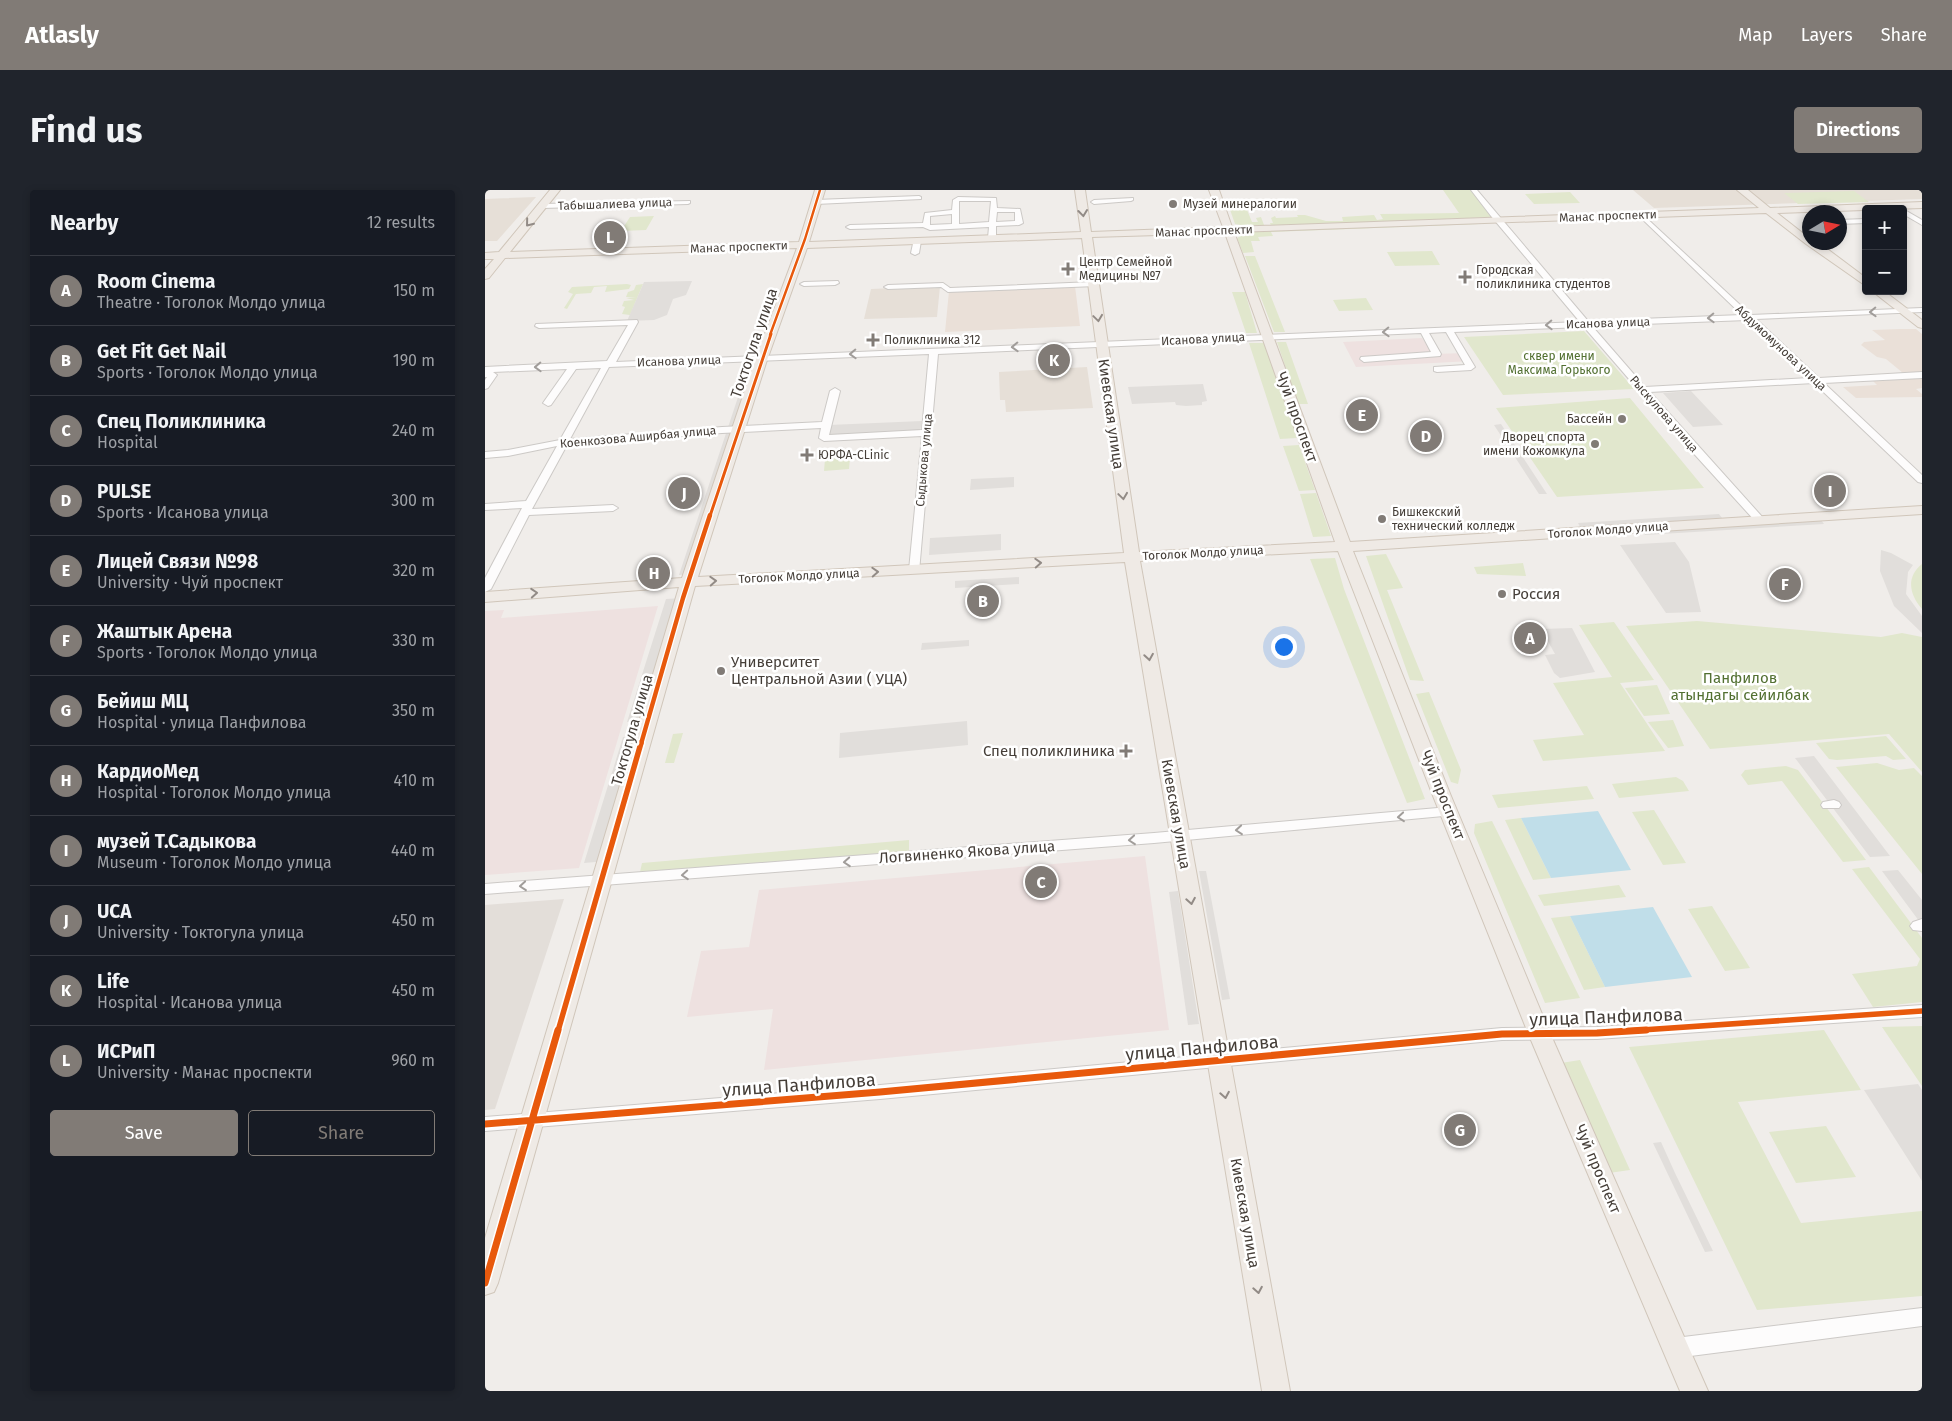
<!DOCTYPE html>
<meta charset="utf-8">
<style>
body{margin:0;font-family:"Fira Sans",sans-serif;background:#20242c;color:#f1f3f6}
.controls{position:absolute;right:15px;top:15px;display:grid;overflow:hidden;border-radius:5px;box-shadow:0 2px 8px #0003}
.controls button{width:45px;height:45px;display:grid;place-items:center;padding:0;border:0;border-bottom:1px solid #363941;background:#171b24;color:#f1f3f6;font:25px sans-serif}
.compass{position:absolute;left:1317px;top:15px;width:45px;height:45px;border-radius:50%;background:#171b24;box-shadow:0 2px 8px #0003;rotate:80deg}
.you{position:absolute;left:798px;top:456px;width:18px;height:18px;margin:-12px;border:4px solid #fff;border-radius:50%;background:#1a73e8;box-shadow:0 0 0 8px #1a73e833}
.badge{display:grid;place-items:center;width:32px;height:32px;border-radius:50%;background:#817b76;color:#fff;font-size:16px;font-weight:700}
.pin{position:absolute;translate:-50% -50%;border:2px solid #fff;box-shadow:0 1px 5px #0006}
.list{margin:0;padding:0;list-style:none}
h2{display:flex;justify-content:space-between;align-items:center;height:65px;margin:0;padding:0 20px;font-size:21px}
h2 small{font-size:16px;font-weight:400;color:#9ea1a6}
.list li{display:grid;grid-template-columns:32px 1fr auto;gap:15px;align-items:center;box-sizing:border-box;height:70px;padding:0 20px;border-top:1px solid #363941}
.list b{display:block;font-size:19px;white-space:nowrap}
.list p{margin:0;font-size:16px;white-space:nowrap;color:#9ea1a6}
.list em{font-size:16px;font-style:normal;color:#9ea1a6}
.actions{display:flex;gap:10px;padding:15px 20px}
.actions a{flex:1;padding:11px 0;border:1px solid #817b76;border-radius:5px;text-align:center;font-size:18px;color:#817b76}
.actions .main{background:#817b76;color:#fff}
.map{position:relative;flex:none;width:1437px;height:1201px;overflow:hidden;border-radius:5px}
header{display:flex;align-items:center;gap:30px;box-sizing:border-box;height:70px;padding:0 25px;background:#817b76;color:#fff}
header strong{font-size:24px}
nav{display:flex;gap:28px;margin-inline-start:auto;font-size:18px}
.intro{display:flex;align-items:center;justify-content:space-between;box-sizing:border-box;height:120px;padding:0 30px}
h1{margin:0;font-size:35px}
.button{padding:12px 22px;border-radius:5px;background:#817b76;color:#fff;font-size:18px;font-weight:700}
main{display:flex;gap:30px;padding:0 30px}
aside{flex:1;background:#171b24;border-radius:5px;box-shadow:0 2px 8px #0003}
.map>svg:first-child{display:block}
.residential{fill:#e3ded9}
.commercial{fill:#eae0d8}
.education{fill:#e6dfd7}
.medical{fill:#eee1e0}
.green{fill:#e1e7cd}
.parking{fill:#e1dedb}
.water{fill:#c0dee9}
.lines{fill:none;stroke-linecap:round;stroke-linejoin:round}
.minor-casing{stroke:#ccc9c6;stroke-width:2}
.major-casing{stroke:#d0c6ba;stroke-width:2}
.minor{fill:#fdfcfc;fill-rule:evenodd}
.major{fill:#efeae5;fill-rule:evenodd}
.cycleway-far4-casing{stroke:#fff;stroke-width:4.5}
.cycleway-far3-casing{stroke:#fff;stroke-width:5}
.cycleway-far2-casing{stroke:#fff;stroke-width:7}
.cycleway-far1-casing{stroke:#fff;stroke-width:9}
.cycleway-casing{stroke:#fff;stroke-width:10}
.cycleway-far4{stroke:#e8590c;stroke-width:2.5}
.cycleway-far3{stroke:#e8590c;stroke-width:3}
.cycleway-far2{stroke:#e8590c;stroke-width:4.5}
.cycleway-far1{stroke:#e8590c;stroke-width:5.5}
.cycleway{stroke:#e8590c;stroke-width:7}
.oneway{stroke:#928b86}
.oneway2{stroke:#a19d9a}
.poi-dot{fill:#817b76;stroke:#fff;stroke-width:2}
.labels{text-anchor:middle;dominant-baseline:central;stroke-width:5;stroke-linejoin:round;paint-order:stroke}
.far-street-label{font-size:12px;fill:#453e38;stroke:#fff}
.far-poi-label{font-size:12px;fill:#453e38;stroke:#fff;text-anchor:start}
.far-park-label{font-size:12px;fill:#527031;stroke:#fff}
.street-label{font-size:15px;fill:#453e38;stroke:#fff}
.poi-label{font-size:15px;fill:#453e38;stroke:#fff;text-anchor:start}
.park-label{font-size:15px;fill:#527031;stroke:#fff}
.near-street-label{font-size:18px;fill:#453e38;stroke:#fff}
</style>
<header>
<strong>Atlasly</strong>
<nav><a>Map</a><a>Layers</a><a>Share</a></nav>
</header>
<div class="intro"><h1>Find us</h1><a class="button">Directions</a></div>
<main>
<aside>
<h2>Nearby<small>12 results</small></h2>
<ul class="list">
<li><span class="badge">A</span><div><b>Room Cinema</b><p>Theatre · Тоголок Молдо улица</p></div><em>150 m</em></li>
<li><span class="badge">B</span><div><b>Get Fit Get Nail</b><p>Sports · Тоголок Молдо улица</p></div><em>190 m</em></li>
<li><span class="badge">C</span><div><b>Спец Поликлиника</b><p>Hospital</p></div><em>240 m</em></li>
<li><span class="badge">D</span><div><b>PULSE</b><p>Sports · Исанова улица</p></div><em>300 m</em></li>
<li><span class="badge">E</span><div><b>Лицей Связи №98</b><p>University · Чуй проспект</p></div><em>320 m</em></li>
<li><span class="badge">F</span><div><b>Жаштык Арена</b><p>Sports · Тоголок Молдо улица</p></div><em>330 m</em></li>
<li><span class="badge">G</span><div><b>Бейиш МЦ</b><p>Hospital · улица Панфилова</p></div><em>350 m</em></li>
<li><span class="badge">H</span><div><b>КардиоМед</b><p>Hospital · Тоголок Молдо улица</p></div><em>410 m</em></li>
<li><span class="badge">I</span><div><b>музей Т.Садыкова</b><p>Museum · Тоголок Молдо улица</p></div><em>440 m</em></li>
<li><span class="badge">J</span><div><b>UCA</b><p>University · Токтогула улица</p></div><em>450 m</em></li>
<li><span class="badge">K</span><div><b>Life</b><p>Hospital · Исанова улица</p></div><em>450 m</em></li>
<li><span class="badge">L</span><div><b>ИСРиП</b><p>University · Манас проспекти</p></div><em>960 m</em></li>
</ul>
<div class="actions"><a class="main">Save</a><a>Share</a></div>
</aside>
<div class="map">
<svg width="1437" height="1201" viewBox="0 0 1437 1201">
<rect width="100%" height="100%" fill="#f0edea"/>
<path class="residential" d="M79 709 10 919 0 920V715Z"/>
<path class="commercial" d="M590 96 595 136 460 142 464 101Z
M1415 139H1431L1437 144V182L1418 183 1401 169 1392 167 1376 155 1379 152 1400 150 1387 140Z
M1437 188V198L1431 199 1437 204V207L1371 208 1358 197 1392 195 1388 191Z"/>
<path class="education" d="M1148 0H1437V9L1169 18Z
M51 7 12 51H0V9Z
M455 96 452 127 379 129 386 99Z
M602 177 608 218 521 222 520 210H515L514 182Z"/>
<path class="medical" d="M937 148 948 164 981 163 987 171 871 177 858 152Z
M173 416 94 678 0 685V421L19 420 16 428Z
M660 666 684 840 279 880 288 819 202 827 216 761 264 757 274 700Z"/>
<path class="green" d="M958 0H986L1008 27 786 36 785 33H788L786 28 790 26 791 28 813 27 812 25H820L841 31H858L857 27 889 25 892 30 898 29 895 24 974 23Z
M1369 1 1384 12 1313 14 1299 3Z
M1085 2 1095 13 1049 14 1040 4Z
M758 10 767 32H773L771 28 776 27 779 35H756L750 34 742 11Z
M169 26 161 40 136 41 145 27Z
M993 32 995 34 786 42 788 46 773 47 775 51H766L769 62 758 63 752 48 763 42 785 41Z
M947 61 955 75 910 76 902 62Z
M760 66H770L800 142H789Z
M142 94 146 95 144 99 120 102 122 96 109 97 106 103 91 104 82 119 79 118 88 104 83 102 87 97Z
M158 94 145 125 137 124 140 117 137 116 139 111 149 110 141 108 151 107H141L143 102 149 100 151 95Z
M747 102H760L772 143H761Z
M881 108 888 120 854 121 848 110Z
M1099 141 1149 199 1018 205 979 147Z
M792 152H801L823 214H813Z
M764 153H779L812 248 795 249Z
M1145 208 1219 298 1072 307 1011 218Z
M814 255 830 300 814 301 798 256Z
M365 268 364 279 339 281 340 269Z
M831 303 846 346 828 347 815 304Z
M901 364 918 398 902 400 939 491 925 490 881 366Z
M850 368 859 399 940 609 922 613 825 369Z
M1038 373 1041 386 992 384 989 377Z
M1437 374V419C1424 404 1421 387 1437 374Z
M1212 431 1396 447 1417 443 1437 447V582L1404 544 1225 559 1141 436Z
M1129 432 1169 490 1135 493 1180 561 1058 571 1048 550 1099 545 1068 493 1127 487 1094 435Z
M1172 495 1185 524 1159 526 1140 498Z
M944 502 976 580 973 594 966 592 931 504Z
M1188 530 1199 556 1183 558 1163 532Z
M198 543 189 573H180L188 544Z
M1401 546 1421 569 1408 570 1401 566 1352 570 1344 569 1331 553Z
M1392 573 1414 580 1429 578 1437 586V684L1351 577Z
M1301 576 1313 580 1381 670 1358 672 1297 591 1263 595 1256 585 1260 580Z
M1191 587 1198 591 1204 601 1134 608 1127 594Z
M1102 596 1109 609 1013 618 1007 605Z
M1169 620 1201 673 1178 675 1147 622Z
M1036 628 1066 688 1048 690 1020 630Z
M1007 631 1095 808 1060 813 989 643 990 634Z
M424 650V661L155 682 157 673Z
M1384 677 1437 748V812L1388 817 1367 784 1432 776 1435 769 1367 679Z
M1134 695 1141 707 1059 716 1053 705Z
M1227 716 1265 778 1240 781 1203 719Z
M1085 726 1120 797 1099 800 1066 728Z
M1437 836V896L1397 837Z
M1339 840 1376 900 1253 912 1316 1033 1437 1021V1106L1272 1120 1144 857Z
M1095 870 1145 980 1124 983 1076 873Z
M1341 936 1371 987 1311 993 1284 942Z"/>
<path class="parking" d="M207 91 201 105 188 109 182 125 169 130 142 131 159 92Z
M275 173 206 384 194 385 264 174Z
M718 194 722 211 717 212V215L701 216 691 215 690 212 647 214 643 197Z
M1206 201 1238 235 1208 237 1178 203Z
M437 231 435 242 341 246 344 235Z
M1016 234 1062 304H1054L1009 235Z
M529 287V297L485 300 486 289Z
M1234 324 1237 328 1095 337 1093 333Z
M1336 330 1339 334 1160 345 1157 341Z
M516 344V360L444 365 445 348Z
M1190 352 1204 372 1216 422 1181 423 1135 355Z
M1396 360 1406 363 1428 375 1423 382 1421 404 1437 426V443L1409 416 1395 381Z
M534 387V394L470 398V391Z
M198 408 163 531 142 532 181 409Z
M1087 438 1110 482 1075 488 1069 483 1060 465 1070 464 1056 439Z
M484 450V456L436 460 437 453Z
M482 531 483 555 354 568 355 543Z
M159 545 122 671 99 673 138 547Z
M1329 566 1405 666 1385 667 1310 568Z
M1413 680 1437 710V735L1397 681Z
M714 681H721L745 809 737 810Z
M693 701 714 834 703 835 684 702Z
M1433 894 1437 900V991L1379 900Z
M1176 952 1190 983 1228 1061 1220 1062 1168 953Z"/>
<path class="water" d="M1113 621 1146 680 1066 688 1036 628Z
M1168 717 1207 787 1120 797 1085 726Z"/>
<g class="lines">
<defs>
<path id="minor" d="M986 0H992L1103 131 1257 125 1154 26V24L1156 23 1266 125 1437 118V122L1271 129 1334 188 1437 182V188L1339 193 1437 285V293L1433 292 1329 193 1165 202 1280 330 1275 333 1271 332 1201 255 1099 137 969 142 990 177 986 180 952 182 949 181V177L980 175 961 142 944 143 956 164 955 166 879 172 875 169 876 167 946 162 936 143 453 164 434 382 430 383 424 380 437 246 339 251 334 248 336 238 237 243 82 255 47 319 128 315 133 318 128 321 44 325 6 399 0 402V388L37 318 0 320V314L41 311 72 256 23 266 0 268V262L23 260 75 250 116 178 91 179 66 215 63 216 58 213 82 179 8 182 12 185 3 198 0 199V190L2 187H0V177L122 171 143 135 54 138 50 136 51 134 152 130 153 132 131 172 1095 132 1006 26ZM1262 130 1324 188 1160 197 1107 136ZM444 164 437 240 344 245 355 201 350 198 345 201 337 232 237 237 85 249 124 177Z
M434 6 436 7V9L331 14 328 12 331 10Z
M473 7 511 8 512 18 535 19 538 33 534 35 511 36V48L507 50 503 48 504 37 445 40 438 37 365 39 361 37 365 35 438 33 440 23 467 20 468 10ZM474 11H506L504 32 474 34ZM512 22H530V31L511 32ZM467 24V34L445 35V26Z
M648 8V10L646 11 609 14 606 12 609 10Z
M205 11V13L203 14 57 18 54 16 57 14Z
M1418 19 1437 30V35L1418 24Z
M1381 29V33L1354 34V30Z
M429 49 436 51 434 63 430 65 426 63Z
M353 91 354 93 350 95 319 96 315 94 319 92Z
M608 92 612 94 611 96 463 102 456 97 403 99 399 97 403 95 458 93 465 98Z
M1349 610 1354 612 1356 615 1354 618H1338L1336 615 1338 612Z
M964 617 969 619 971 622 969 625 669 653 0 704V694L669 643Z
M1437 729V741L1428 740 1425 736 1428 732Z
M1437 815V827L1112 849 1017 850 395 909 0 941V927L395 895 1017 838 1112 837Z
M1437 1118V1136L1190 1168 1183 1165 1180 1158 1183 1151 1190 1148Z"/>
<path id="major" d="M65 0H75L25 62 314 52 330 0H340L324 52 596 42 590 0H600L606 42 738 37 724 0H734L747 37 1274 18 1252 0H1263L1285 18 1437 12V18L1292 23 1324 48V52H1333L1381 88V96L1321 54 1281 23 749 42 865 352 1437 316V324L868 361 966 606 1065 843 1223 1201H1195L1043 843 948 606 853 361 655 371 805 1201H777L640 372 210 396 13 1093 9 1102 0 1105V1048L194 397 0 412V402L197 388 269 173 312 58 20 68 4 88 0 89V79L9 69H0V63L14 62ZM740 43 850 352 654 362 607 47ZM597 48 639 363 213 387 281 173 322 58Z
M1387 101H1399L1437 130V138L1433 137Z"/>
</defs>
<use href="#minor" class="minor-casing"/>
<use href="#major" class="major-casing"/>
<use href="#minor" class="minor"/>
<use href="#major" class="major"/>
<defs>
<path id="cycleway-far4" d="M285 145 320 49 335 0"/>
<path id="cycleway-far3" d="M225 326 286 144"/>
<path id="cycleway-far2" d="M156 554 198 408 225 325"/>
<path id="cycleway-far1" d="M73 841 156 553
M1142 841 1437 821"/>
<path id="cycleway" d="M0 934 395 902 1017 844 1112 843 1161 840
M0 1093 73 840"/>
</defs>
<use href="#cycleway-far4" class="cycleway-far4-casing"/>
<use href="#cycleway-far3" class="cycleway-far3-casing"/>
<use href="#cycleway-far2" class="cycleway-far2-casing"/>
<use href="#cycleway-far1" class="cycleway-far1-casing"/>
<use href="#cycleway" class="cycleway-casing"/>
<use href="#cycleway-far4" class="cycleway-far4"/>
<use href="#cycleway-far3" class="cycleway-far3"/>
<use href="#cycleway-far2" class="cycleway-far2"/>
<use href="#cycleway-far1" class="cycleway-far1"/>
<use href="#cycleway" class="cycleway"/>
</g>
<defs><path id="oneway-chevron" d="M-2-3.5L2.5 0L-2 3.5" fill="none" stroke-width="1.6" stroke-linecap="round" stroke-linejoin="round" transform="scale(1.25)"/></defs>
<g class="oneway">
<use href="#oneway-chevron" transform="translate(598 23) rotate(83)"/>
<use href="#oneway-chevron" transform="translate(44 33) rotate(129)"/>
<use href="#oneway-chevron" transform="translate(613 128) rotate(82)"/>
<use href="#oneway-chevron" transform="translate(638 306) rotate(82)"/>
<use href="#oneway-chevron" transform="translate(553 373) rotate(-3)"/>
<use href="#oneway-chevron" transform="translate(390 382) rotate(-3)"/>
<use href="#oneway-chevron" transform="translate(228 391) rotate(-3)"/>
<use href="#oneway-chevron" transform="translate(49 403) rotate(-4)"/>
<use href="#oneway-chevron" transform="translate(664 467) rotate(81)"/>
<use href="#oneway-chevron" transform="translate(706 711) rotate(80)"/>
<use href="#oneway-chevron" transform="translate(740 905) rotate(80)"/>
<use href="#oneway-chevron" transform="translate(773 1100) rotate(80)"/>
</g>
<g class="oneway2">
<use href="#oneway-chevron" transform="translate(1388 122) rotate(178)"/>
<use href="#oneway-chevron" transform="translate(1226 128) rotate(178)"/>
<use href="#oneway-chevron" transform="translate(1064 135) rotate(178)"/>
<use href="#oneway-chevron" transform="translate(901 142) rotate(178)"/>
<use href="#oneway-chevron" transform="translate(530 157) rotate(178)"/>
<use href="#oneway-chevron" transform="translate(368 164) rotate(178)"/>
<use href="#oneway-chevron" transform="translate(53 177) rotate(178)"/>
<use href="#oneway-chevron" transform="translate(916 627) rotate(175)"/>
<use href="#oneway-chevron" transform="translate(754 640) rotate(175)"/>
<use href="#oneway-chevron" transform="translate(647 650) rotate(175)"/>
<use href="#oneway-chevron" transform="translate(362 672) rotate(176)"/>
<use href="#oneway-chevron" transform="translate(200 685) rotate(176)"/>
<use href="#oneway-chevron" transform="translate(38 696) rotate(175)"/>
</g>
<g class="poi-dot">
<circle cx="688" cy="14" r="5"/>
<path d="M580.5 71.5h5v5h5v5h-5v5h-5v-5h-5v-5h5z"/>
<path d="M977.5 79.5h5v5h5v5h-5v5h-5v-5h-5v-5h5z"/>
<path d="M385.5 142.5h5v5h5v5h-5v5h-5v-5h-5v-5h5z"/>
<circle cx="1137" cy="229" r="5"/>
<circle cx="1110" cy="254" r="5"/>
<path d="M319.5 257.5h5v5h5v5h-5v5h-5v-5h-5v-5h5z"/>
<circle cx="897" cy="329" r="5"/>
<circle cx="1017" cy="404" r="5"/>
<circle cx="236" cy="481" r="5"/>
<path d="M638.5 553.5h5v5h5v5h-5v5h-5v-5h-5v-5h5z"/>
</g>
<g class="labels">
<g class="far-street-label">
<text transform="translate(130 14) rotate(-2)">Табышалиева улица</text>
<text transform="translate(1123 26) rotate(-2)">Манас проспекти</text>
<text transform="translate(719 41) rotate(-2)">Манас проспекти</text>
<text transform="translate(254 57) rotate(-2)">Манас проспекти</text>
<text transform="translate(1123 133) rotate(-2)">Исанова улица</text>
<text transform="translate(718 149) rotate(-3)">Исанова улица</text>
<text transform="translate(1296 158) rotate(43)">Абдумомунова улица</text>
<text transform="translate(194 171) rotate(-2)">Исанова улица</text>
<text transform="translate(1179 224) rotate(49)">Рыскулова улица</text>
<text transform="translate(153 247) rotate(-5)">Коенкозова Аширбая улица</text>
<text transform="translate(439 270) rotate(-85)">Сыдыкова улица</text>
<text transform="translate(1123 340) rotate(-4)">Тоголок Молдо улица</text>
<text transform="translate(718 363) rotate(-3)">Тоголок Молдо улица</text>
<text transform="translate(314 386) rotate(-3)">Тоголок Молдо улица</text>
</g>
<g class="far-poi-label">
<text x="698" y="14">Музей минералогии</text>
<text x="594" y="72">Центр Семейной<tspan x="594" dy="14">Медицины №7</tspan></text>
<text x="991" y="80">Городская<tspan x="991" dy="14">поликлиника студентов</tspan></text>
<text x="399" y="150">Поликлиника 312</text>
<text x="1127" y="229" text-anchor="end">Бассейн</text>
<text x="1100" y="247" text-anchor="end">Дворец спорта<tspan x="1100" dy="14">имени Кожомкула</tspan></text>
<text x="333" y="265">ЮРФА-CLinic</text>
<text x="907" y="322">Бишкекский<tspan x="907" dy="14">технический колледж</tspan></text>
</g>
<g class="far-park-label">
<text x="1074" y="166">сквер имени<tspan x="1074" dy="14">Максима Горького</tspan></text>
</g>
<g class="street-label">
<text transform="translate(269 153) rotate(-71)">Токтогула улица</text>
<text transform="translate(626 224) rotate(82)">Киевская улица</text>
<text transform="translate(812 227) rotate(70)">Чуй проспект</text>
<text transform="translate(147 540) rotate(-74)">Токтогула улица</text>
<text transform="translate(958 605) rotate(68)">Чуй проспект</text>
<text transform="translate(691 624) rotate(80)">Киевская улица</text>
<text transform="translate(482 662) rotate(-4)">Логвиненко Якова улица</text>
<text transform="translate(1113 979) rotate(67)">Чуй проспект</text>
<text transform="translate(760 1023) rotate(80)">Киевская улица</text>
</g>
<g class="poi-label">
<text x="1027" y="404">Россия</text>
<text x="246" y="472">Университет<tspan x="246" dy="17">Центральной Азии ( УЦА)</tspan></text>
<text x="630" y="561" text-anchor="end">Спец поликлиника</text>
</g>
<g class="park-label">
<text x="1255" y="488">Панфилов<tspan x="1255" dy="17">атындагы сейилбак</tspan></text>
</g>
<g class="near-street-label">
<text transform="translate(1121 827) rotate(-2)">улица Панфилова</text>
<text transform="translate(717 858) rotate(-5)">улица Панфилова</text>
<text transform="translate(314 895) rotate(-4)">улица Панфилова</text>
</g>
</g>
</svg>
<div class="controls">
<button>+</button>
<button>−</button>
</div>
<svg class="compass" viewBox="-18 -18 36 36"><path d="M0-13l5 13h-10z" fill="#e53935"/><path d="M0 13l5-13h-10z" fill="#9ea1a6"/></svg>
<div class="you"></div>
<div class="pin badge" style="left:1045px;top:448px">A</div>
<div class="pin badge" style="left:498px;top:411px">B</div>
<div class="pin badge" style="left:556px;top:692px">C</div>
<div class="pin badge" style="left:941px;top:246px">D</div>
<div class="pin badge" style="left:877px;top:225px">E</div>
<div class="pin badge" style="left:1300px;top:394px">F</div>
<div class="pin badge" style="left:975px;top:940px">G</div>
<div class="pin badge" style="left:169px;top:383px">H</div>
<div class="pin badge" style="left:1345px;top:301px">I</div>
<div class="pin badge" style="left:199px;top:303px">J</div>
<div class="pin badge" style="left:569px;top:170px">K</div>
<div class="pin badge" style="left:125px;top:47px">L</div>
</div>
</main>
